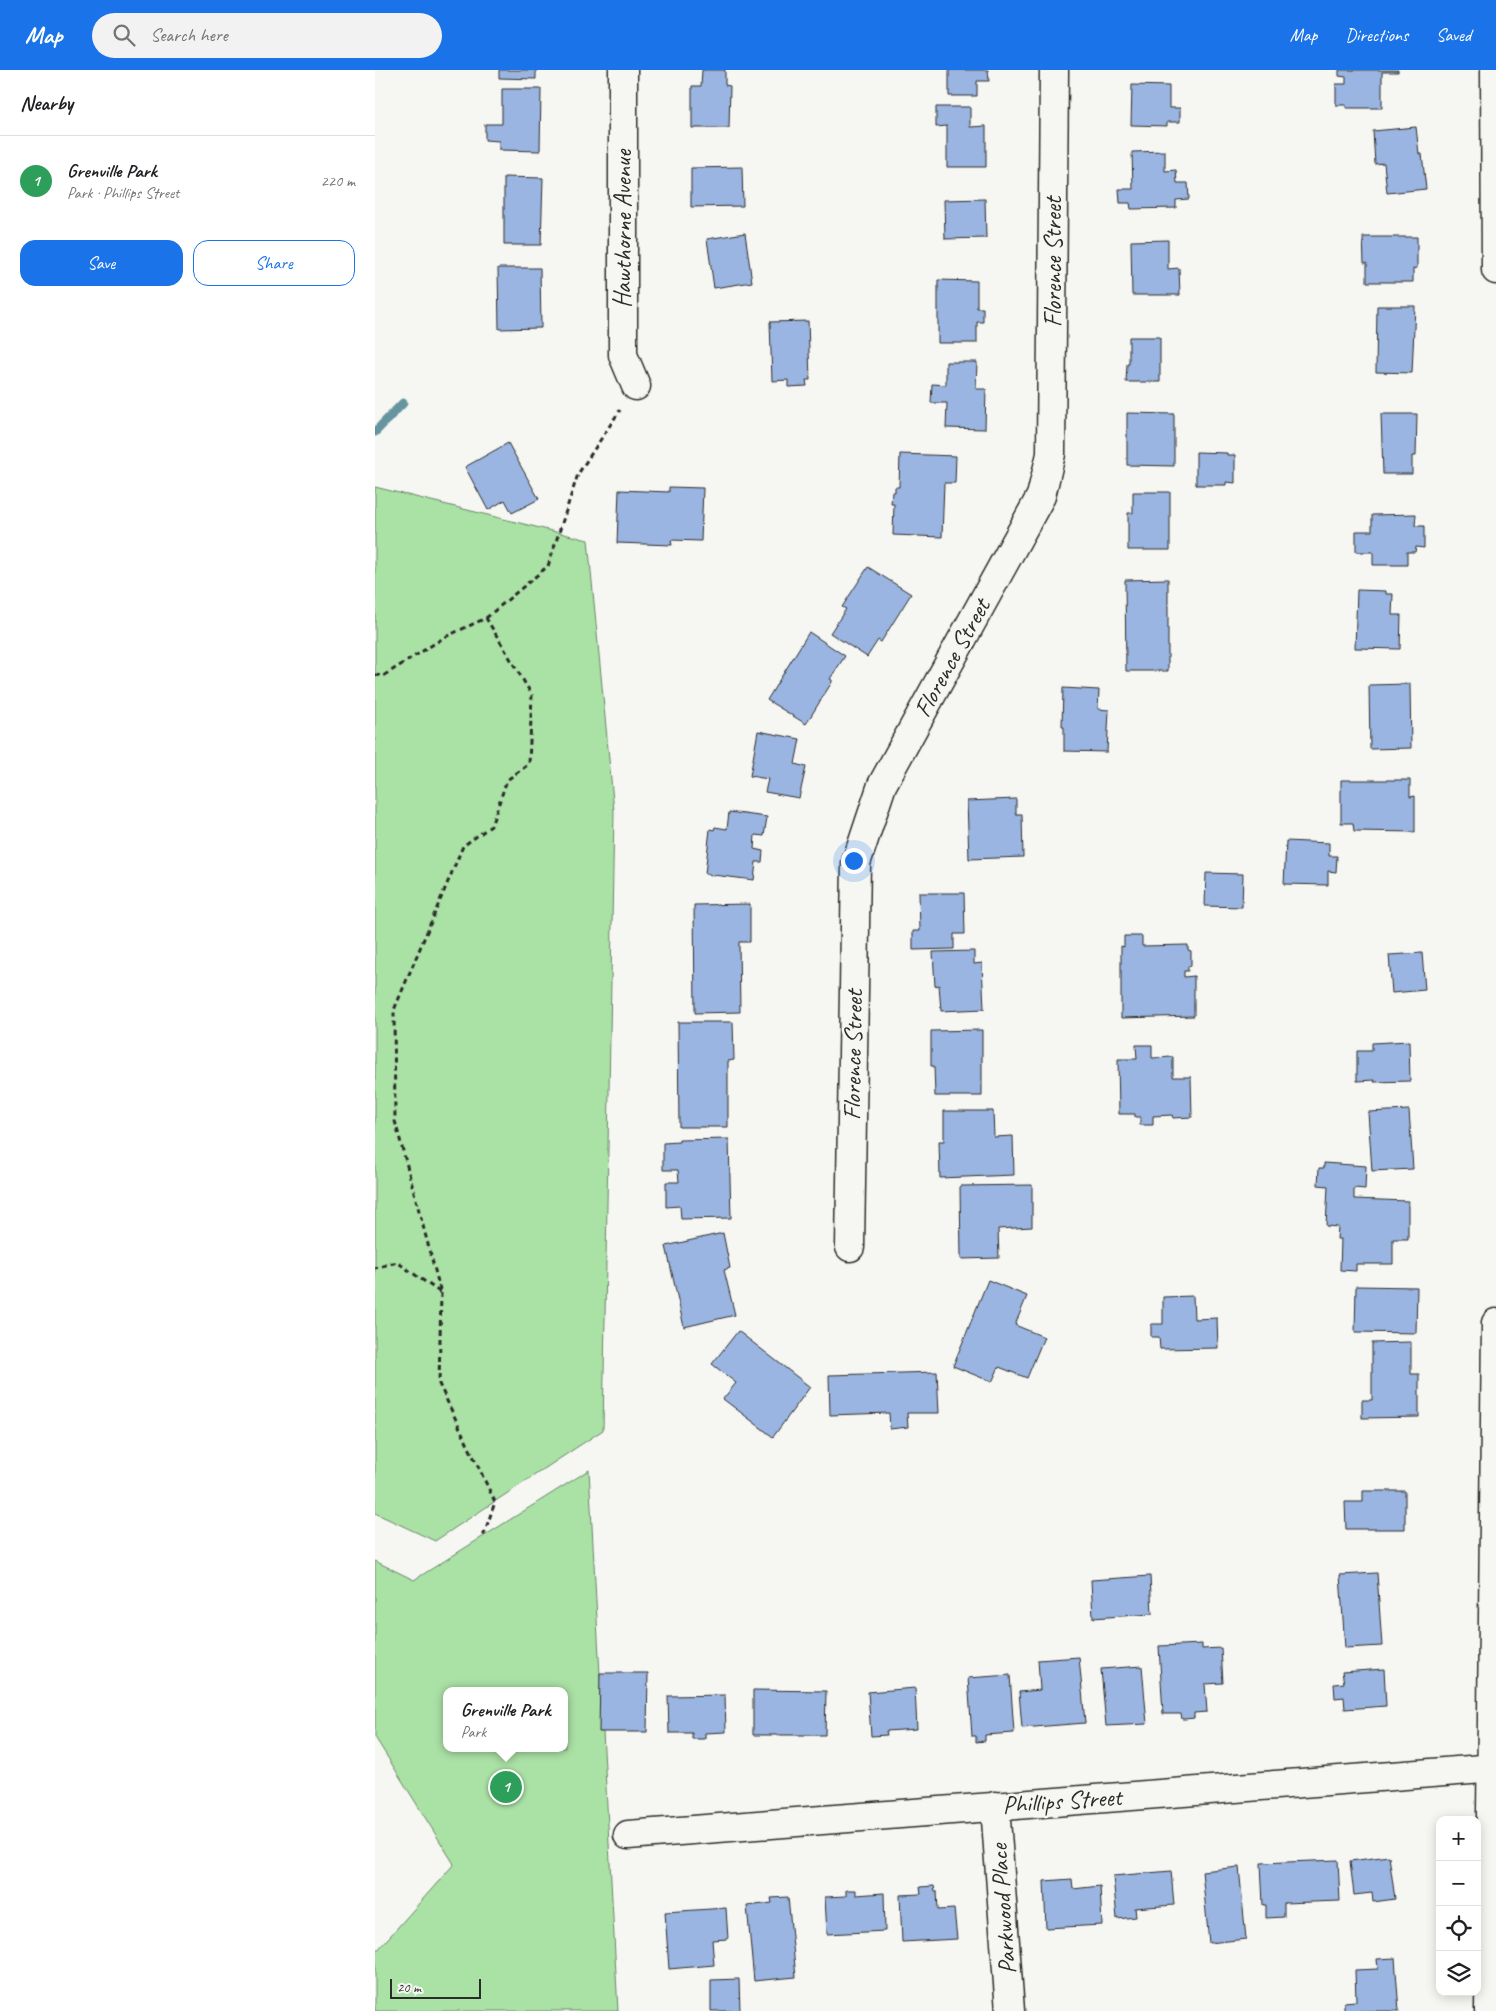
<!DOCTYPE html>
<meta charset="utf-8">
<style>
body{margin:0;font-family:Caveat,sans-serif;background:#f2f2f2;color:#202124}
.controls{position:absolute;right:15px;bottom:15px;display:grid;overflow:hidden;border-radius:10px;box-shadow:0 2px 12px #0003}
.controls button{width:45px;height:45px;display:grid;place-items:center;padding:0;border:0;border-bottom:1px solid #e0e0e0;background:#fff;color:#202124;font:25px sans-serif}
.scale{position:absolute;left:15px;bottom:12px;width:91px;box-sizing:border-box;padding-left:5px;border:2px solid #2b2b2b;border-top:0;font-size:14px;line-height:18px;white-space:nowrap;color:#2b2b2b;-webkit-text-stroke:4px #f6f6f2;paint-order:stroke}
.you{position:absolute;left:478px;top:790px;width:18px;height:18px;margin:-12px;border:4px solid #fff;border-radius:50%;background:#1a73e8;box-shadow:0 0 0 8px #1a73e833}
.badge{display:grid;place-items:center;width:32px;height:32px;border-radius:50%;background:#1a73e8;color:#fff;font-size:16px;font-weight:700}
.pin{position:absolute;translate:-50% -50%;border:2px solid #fff;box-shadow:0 1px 5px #0006}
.popup{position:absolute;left:68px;top:1617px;width:125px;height:65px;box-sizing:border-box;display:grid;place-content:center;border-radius:10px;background:#fff;filter:drop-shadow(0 1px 4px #0005);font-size:16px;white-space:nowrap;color:#757577}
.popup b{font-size:19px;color:#202124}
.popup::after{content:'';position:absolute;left:50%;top:100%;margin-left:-10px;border:10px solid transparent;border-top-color:#fff}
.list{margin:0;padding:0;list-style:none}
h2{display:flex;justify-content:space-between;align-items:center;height:65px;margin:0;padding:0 20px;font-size:21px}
h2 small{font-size:16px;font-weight:400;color:#757577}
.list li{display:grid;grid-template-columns:32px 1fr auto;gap:15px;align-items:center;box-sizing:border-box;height:90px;padding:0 20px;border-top:1px solid #e0e0e0}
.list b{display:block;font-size:19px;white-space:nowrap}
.list p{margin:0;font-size:16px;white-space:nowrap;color:#757577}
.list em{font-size:16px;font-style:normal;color:#757577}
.actions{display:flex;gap:10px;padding:15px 20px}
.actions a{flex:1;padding:11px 0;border:1px solid #1a73e8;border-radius:15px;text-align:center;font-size:18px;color:#1a73e8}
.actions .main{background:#1a73e8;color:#fff}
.icon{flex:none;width:28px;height:28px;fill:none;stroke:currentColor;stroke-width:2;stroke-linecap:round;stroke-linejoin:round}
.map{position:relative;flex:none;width:1121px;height:1941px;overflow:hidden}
header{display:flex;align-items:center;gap:30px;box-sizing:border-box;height:70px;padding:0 25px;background:#1a73e8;color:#fff}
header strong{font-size:24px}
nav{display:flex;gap:28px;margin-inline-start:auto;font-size:18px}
.search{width:350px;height:45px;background:#f2f2f2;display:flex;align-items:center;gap:12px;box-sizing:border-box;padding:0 18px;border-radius:28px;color:#757577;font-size:19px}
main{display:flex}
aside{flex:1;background:#fff}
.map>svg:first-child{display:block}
.green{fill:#aae1a5;stroke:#6a8668;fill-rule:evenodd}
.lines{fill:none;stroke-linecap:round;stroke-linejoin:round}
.stream{stroke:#66959f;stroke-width:9}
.building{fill:#9ab5e1;stroke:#2b2b2b}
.minor-casing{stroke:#2b2b2b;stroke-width:31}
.secondary-casing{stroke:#2b2b2b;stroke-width:31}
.path{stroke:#2b2b2b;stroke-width:3;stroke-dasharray:5 4;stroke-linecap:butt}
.minor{stroke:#f6f6f2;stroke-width:28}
.secondary{stroke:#f6f6f2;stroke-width:28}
.labels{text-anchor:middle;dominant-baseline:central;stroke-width:5;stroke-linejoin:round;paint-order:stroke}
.street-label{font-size:25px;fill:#2b2b2b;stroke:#f6f6f2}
</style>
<header>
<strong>Map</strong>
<div class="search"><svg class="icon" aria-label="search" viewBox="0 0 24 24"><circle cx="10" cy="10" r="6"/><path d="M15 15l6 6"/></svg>Search here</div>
<nav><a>Map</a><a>Directions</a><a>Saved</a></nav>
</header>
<main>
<aside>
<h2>Nearby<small></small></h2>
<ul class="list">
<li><span class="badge" style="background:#2e9e5b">1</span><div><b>Grenville Park</b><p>Park · Phillips Street</p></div><em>220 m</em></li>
</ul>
<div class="actions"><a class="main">Save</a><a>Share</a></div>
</aside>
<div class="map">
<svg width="1121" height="1941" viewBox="0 0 1121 1941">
<rect width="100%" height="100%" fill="#f6f6f2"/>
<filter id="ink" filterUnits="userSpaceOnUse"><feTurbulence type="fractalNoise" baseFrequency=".02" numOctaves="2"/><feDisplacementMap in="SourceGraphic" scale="10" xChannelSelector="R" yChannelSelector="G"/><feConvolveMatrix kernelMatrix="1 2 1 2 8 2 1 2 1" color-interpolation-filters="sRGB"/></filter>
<g filter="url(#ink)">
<path class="green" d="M0 417 213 470 239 741 228 1360 60 1471 0 1443Z
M214 1400 243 1941H0V1883L79 1794 0 1667V1491L39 1510ZM72 1621H190V1678H72Z"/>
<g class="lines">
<path class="stream" d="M0 362 28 333"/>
</g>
<path class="building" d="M124 0H161V9L124 8Z
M327 0H350V15L355 16 354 58H317V16H326Z
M574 0H613L614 11H602V26H574Z
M964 0H1023V2H1007V38H971V35H961V14H971V7L964 6Z
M757 15 794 16V38H805V52H792V56L756 55Z
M127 19H166L165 81 124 80V71L110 70V54H127Z
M561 37H595V57L611 56V97H572V56L561 57Z
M1041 57 1044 84H1047L1051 119 1012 123 1009 93 1000 94 998 61Z
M790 81V101L801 100 802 113H813L814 129 801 130V138L756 139 755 133H745L744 119H758L757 82Z
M367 97 368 136 316 137V98Z
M129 107 168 108 166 175H129Z
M610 129 611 168 570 169 569 130Z
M370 163 377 212 339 218 332 169Z
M988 167H1042V198L1038 199V212H992V193H989Z
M793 170V199L804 198 805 225H757L756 171Z
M123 198H165L166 258 124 259Z
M563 210 602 211V238H608V252H602V273H563Z
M1002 236H1040L1037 303 1001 302Z
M433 251 435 310H431L432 316 413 317V310L397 311 395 252Z
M754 267H785V312H751L752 294H754Z
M571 292H602L601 319H611L610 359 571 358 572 333H556L557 314 571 315Z
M752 343 799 344V396L752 395Z
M1006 344H1042L1041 386H1037V404H1008Z
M133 373 164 429 137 443 130 430 113 440 90 397Z
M821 382 852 383V385H860V413L851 412V415H821Z
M525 384 581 386 580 413H569L567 467 518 465 519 434H516L517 422H520V417H524Z
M294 417 328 418 326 471 296 470 297 475 242 473 244 420 294 422Z
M758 422H795V480H753V443H758Z
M1041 444 1040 456H1049V478L1041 477 1040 482H1032V495H998V482H981V461H997V445Z
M493 497 536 524 506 572 503 570 492 587 455 563 471 539 467 537Z
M793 509V601H751L750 510Z
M982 520 1011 521V524H1018L1017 545H1026L1025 579 980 578Z
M434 562 470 586 455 609 457 610V612L431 654 392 630Z
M1035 614 1036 678 995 679 994 615Z
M688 618 724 620 723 639 734 640 732 682 689 681V657H687Z
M383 661 425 669 420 694 431 697 424 728 390 722 393 709 375 706Z
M966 710H1035V727L1040 726V762L979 761 978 753H966Z
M641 729V744H647L648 787 594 789 592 731Z
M354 742 392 747 389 766 380 765 379 779 388 781 387 792H381L379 810 330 804 335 759 339 760 340 757 352 759Z
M911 771 954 773V786H962L961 802 953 801V815L909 814Z
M831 803 868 804 867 837 830 836Z
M544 823H589L590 864H579V879L538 880V861H545Z
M375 834V872H364L365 942 320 943 319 835Z
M749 866H767V876L813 875V880L816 881V896H813V901H809V907L819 906V946L746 948V876L749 877Z
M599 881V894L607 893 609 939 566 941 564 915 560 916 558 882Z
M1047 883 1050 920 1017 923 1014 885Z
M303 952H358L359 990 353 991V1057H304Z
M607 960V1026H560L559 996H556V961Z
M1034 971 1035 1011 999 1012 1000 1010 982 1011V981H997V973Z
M761 975H777V988L798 987V1007H816L817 1047 798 1048 797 1045 778 1046V1055H765V1047H760V1044H744L743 989H762Z
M1034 1040 1038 1099 997 1101 993 1042Z
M569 1041H618L619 1067 638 1066 639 1105 565 1108 564 1071H569Z
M354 1069 356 1148 306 1149 305 1136 291 1137V1112H304L303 1100H288V1073L304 1072V1070Z
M949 1093 991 1096 990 1119 979 1118V1129L1033 1131V1169H1018V1194H981V1201L965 1200 966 1169H962L963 1157 951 1156 953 1116 943 1115 944 1098H949Z
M657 1115V1157L623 1159 624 1188 586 1189 585 1116Z
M348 1163 355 1198 349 1200 360 1245 309 1257 291 1176Z
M613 1210 652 1226 640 1255 669 1267 652 1308 624 1297 617 1312 578 1296Z
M981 1216 1042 1217 1041 1263 980 1262Z
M818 1226 819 1249 842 1248 843 1278 785 1279 784 1267H776V1254H788V1227Z
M363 1261 435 1317 398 1367 348 1329 361 1313 337 1294Z
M1036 1272V1304H1044V1347L987 1348V1330H997V1273Z
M562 1302 564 1343H532L533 1357 515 1359 514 1343 455 1345 454 1305Z
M988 1421H1030V1459H971L970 1432H988Z
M1002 1503 1007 1576 970 1578 965 1505Z
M775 1506 777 1544 718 1548 716 1510Z
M827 1574V1579L846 1578 848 1613 830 1614 832 1642 819 1643V1648L810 1649H807L806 1644H788L784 1576Z
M704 1587 710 1653 647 1658 644 1622 665 1620 663 1590Z
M767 1596 772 1654 731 1656 726 1599Z
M1009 1599 1011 1636 970 1639 969 1627 960 1628 959 1614 969 1613 967 1602Z
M225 1603H273L272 1662H224Z
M635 1605 639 1663 610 1665V1671L601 1672V1666H597L593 1608Z
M540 1618 542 1659 511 1661 512 1665 496 1666 493 1622Z
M378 1620 451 1621 450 1665H378Z
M350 1625 351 1662 330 1663V1669H317V1663H294L293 1626Z
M1014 1786 1020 1829 998 1832 997 1823 979 1825 975 1791Z
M963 1790 965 1831 909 1833V1847L891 1848V1835H888L886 1793Z
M864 1797 871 1869 834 1873 827 1801Z
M796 1801 799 1835 760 1838 761 1847 742 1849 738 1806Z
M697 1809 698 1819 725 1816 727 1855 671 1858 669 1811Z
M559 1816 560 1821H562L563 1840 579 1839 582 1869 527 1872 525 1825 546 1824 545 1817Z
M471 1820H481V1825L509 1823 510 1861 452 1864 450 1827 471 1826Z
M413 1827 421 1907 379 1911 372 1836 397 1833 396 1828Z
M351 1838 353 1869 337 1870 339 1895 294 1899 290 1842Z
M1020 1888 1024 1941H969V1932L981 1931 980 1900 1003 1899 1002 1889Z
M364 1909 365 1941H336V1910Z"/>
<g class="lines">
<defs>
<path id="minor" d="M248 0V285L261 316
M475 1177 481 793 507 715 666 426 676 384 679 0
M620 1736 635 1941
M253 1765 1121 1698"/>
<path id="secondary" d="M1120 0 1121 200
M1114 1941 1121 1253"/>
</defs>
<use href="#minor" class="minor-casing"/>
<use href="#secondary" class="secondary-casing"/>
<path class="path" d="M111 548 173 496 203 404 245 340
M0 605 8 606 70 567 111 548 157 625 154 694 132 710 116 756 88 776 19 940 20 1051 66 1223 22 1192 0 1198
M66 1223 64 1314 120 1432 108 1467"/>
<use href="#minor" class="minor"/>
<use href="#secondary" class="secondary"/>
</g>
</g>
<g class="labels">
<g class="street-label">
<text transform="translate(248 159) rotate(-90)">Hawthorne Avenue</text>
<text transform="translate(678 192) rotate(-90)">Florence Street</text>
<text transform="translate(577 588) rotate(-61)">Florence Street</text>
<text transform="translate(478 985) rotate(-89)">Florence Street</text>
<text transform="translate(687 1731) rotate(-4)">Phillips Street</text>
<text transform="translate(628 1839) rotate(-94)">Parkwood Place</text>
</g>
</g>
</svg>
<div class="controls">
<button>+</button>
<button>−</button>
<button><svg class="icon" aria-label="locate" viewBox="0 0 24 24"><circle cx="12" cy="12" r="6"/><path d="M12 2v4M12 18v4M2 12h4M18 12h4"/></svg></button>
<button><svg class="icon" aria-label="layers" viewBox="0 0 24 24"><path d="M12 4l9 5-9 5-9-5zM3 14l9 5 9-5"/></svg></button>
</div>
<div class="scale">20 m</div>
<div class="you"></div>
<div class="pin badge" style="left:131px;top:1717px;background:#2e9e5b">1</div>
<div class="popup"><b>Grenville Park</b>Park</div>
</div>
</main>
